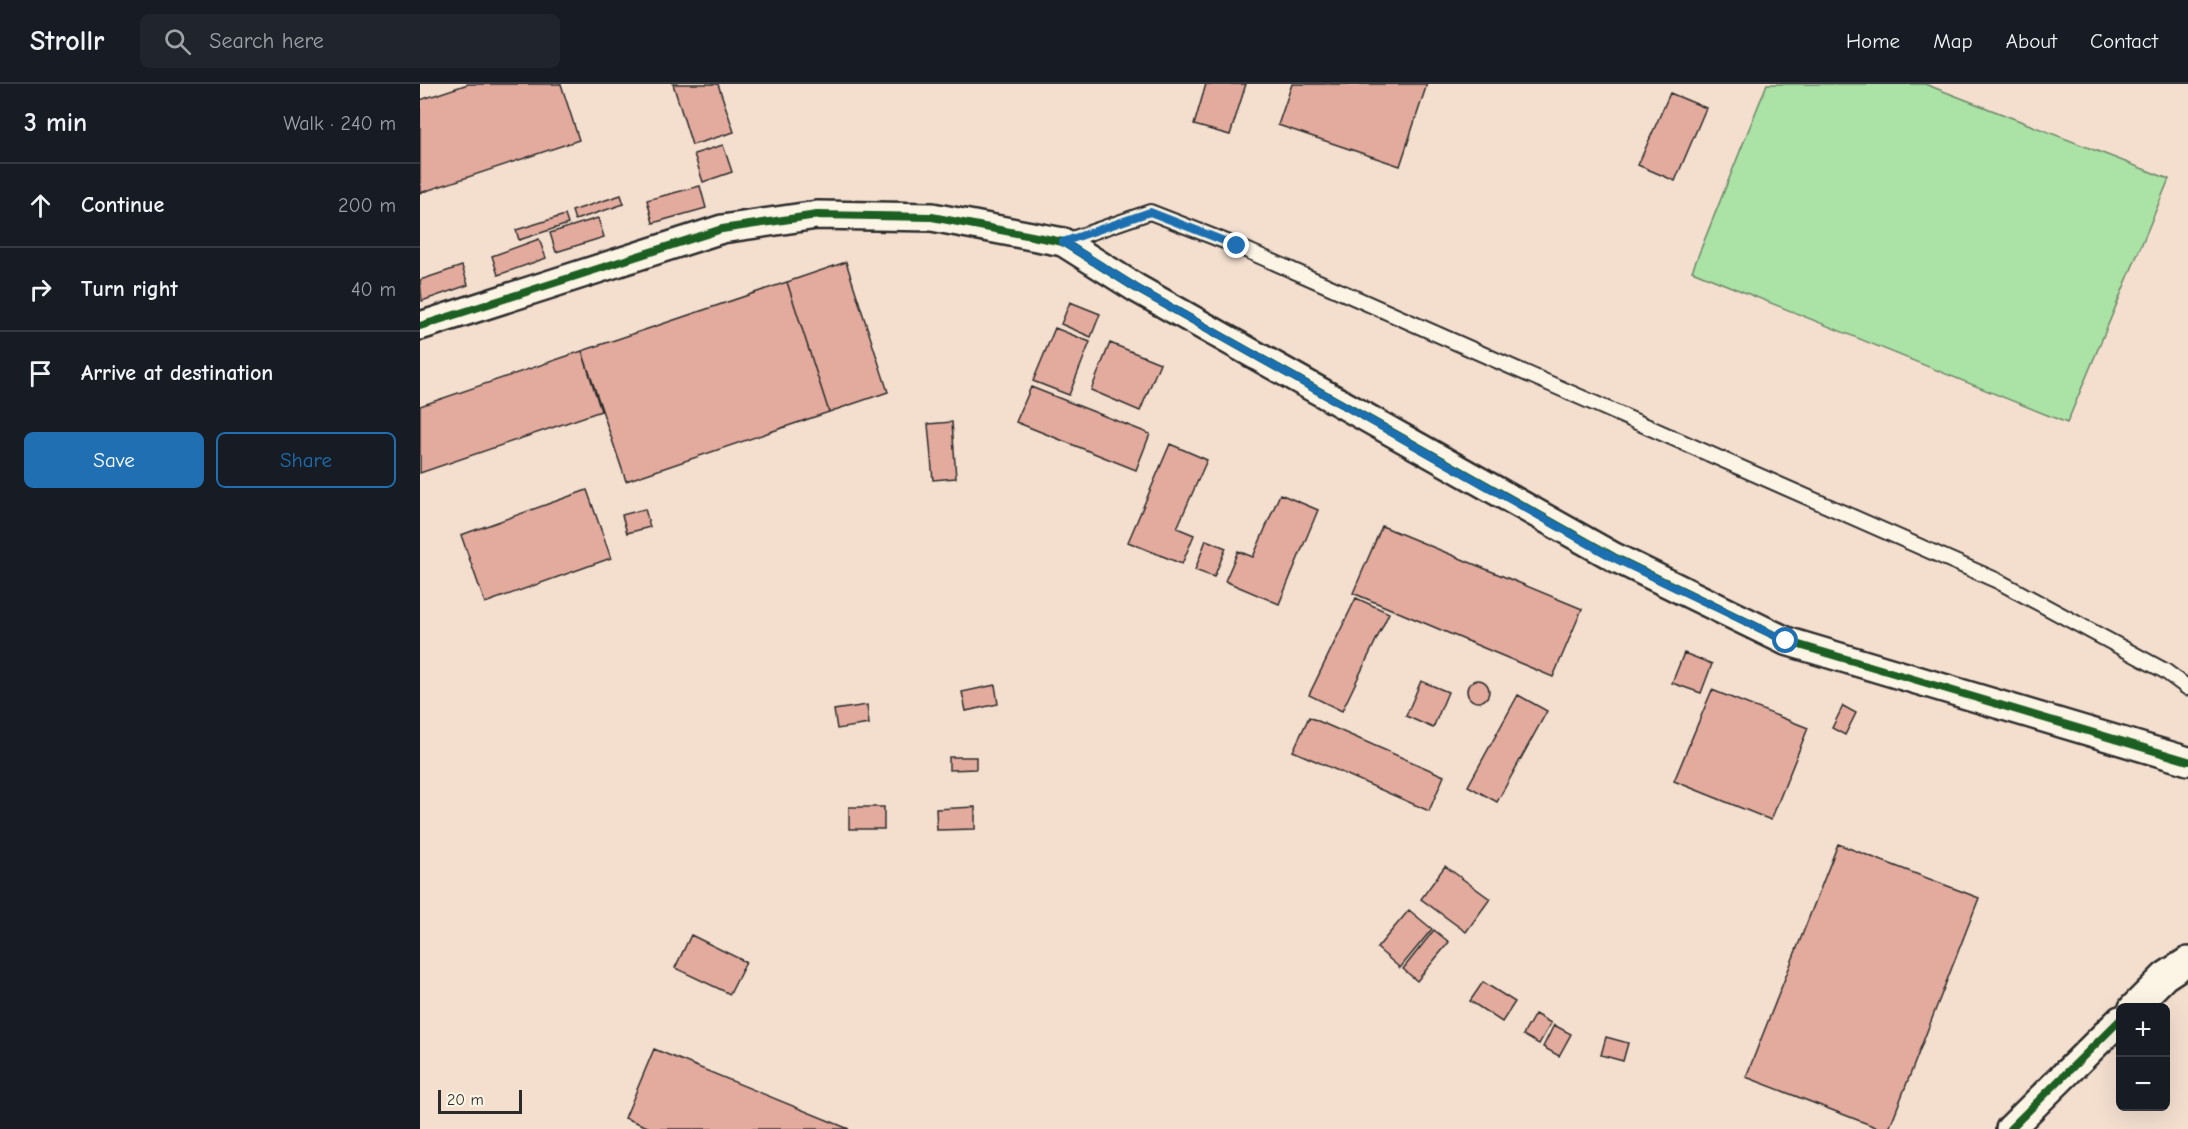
<!DOCTYPE html>
<meta charset="utf-8">
<style>
body{margin:0;font-family:"Comic Neue",sans-serif;background:#20242c;color:#f1f3f6}
.controls{position:absolute;right:18px;bottom:18px;display:grid;overflow:hidden;border-radius:9px;box-shadow:0 6px 24px #0002}
.controls button{width:54px;height:54px;display:grid;place-items:center;padding:0;border:0;border-bottom:2px solid #363941;background:#171b24;color:#f1f3f6;font:30px sans-serif}
.scale{position:absolute;left:18px;bottom:15px;width:84px;box-sizing:border-box;padding-left:6px;border:3px solid #2b2b2b;border-top:0;font-size:16px;line-height:21px;white-space:nowrap;color:#2b2b2b;-webkit-text-stroke:4px #fcf5e5;paint-order:stroke}
.stop{position:absolute;width:18px;height:18px;margin:-14px;border:4px solid #1f6fb2;border-radius:50%;background:#fff}
.stop.end{background:#1f6fb2;border-color:#fff;box-shadow:0 2px 6px #0008}
.list{margin:0;padding:0;list-style:none}
h2{display:flex;justify-content:space-between;align-items:center;height:78px;margin:0;padding:0 24px;font-size:26px}
h2 small{font-size:20px;font-weight:400;color:#9ea1a6}
.list li{display:grid;grid-template-columns:39px 1fr auto;gap:18px;align-items:center;box-sizing:border-box;height:84px;padding:0 24px;border-top:2px solid #363941}
.list b{display:block;font-size:22px;white-space:nowrap}
.list em{font-size:20px;font-style:normal;color:#9ea1a6}
.actions{display:flex;gap:12px;padding:18px 24px}
.actions a{flex:1;padding:14px 0;border:2px solid #1f6fb2;border-radius:9px;text-align:center;font-size:21px;color:#1f6fb2}
.actions .main{background:#1f6fb2;color:#fff}
.icon{flex:none;width:33px;height:33px;fill:none;stroke:currentColor;stroke-width:2;stroke-linecap:round;stroke-linejoin:round}
.map{position:relative;flex:none;width:1768px;height:1045px;overflow:hidden}
header{display:flex;align-items:center;gap:36px;box-sizing:border-box;height:84px;padding:0 30px;background:#171b24;border-bottom:2px solid #363941}
header strong{font-size:28px}
nav{display:flex;gap:33px;margin-inline-start:auto;font-size:21px}
.search{width:420px;height:54px;background:#20242c;display:flex;align-items:center;gap:15px;box-sizing:border-box;padding:0 21px;border-radius:9px;color:#9ea1a6;font-size:22px}
main{display:flex}
aside{flex:1;background:#171b24}
.map>svg:first-child{display:block}
.green{fill:#abe2a5;stroke:#6b8668;stroke-width:1.5}
.building{fill:#e3ab9d;stroke:#2b2b2b;stroke-width:1.5}
.lines{fill:none;stroke-linecap:round;stroke-linejoin:round}
.lane-casing{stroke:#2b2b2b;stroke-width:18}
.street-casing{stroke:#2b2b2b;stroke-width:32}
.lane{stroke:#fcf5e5;stroke-width:14}
.street{stroke:#fcf5e5;stroke-width:27}
.cycleway-casing{stroke:#fcf5e5;stroke-width:11}
.cycleway{stroke:#1b5e20;stroke-width:8}
.route{stroke:#1f6fb2;stroke-width:8}
</style>
<header>
<strong>Strollr</strong>
<div class="search"><svg class="icon" aria-label="search" viewBox="0 0 24 24"><circle cx="10" cy="10" r="6"/><path d="M15 15l6 6"/></svg>Search here</div>
<nav><a>Home</a><a>Map</a><a>About</a><a>Contact</a></nav>
</header>
<main>
<aside>
<h2>3 min<small>Walk · 240 m</small></h2>
<ul class="list">
<li><svg class="icon" aria-label="ahead" viewBox="0 0 24 24"><path d="M12 20V5M6 11l6-6 6 6"/></svg><div><b>Continue</b></div><em>200 m</em></li>
<li><svg class="icon" aria-label="right" viewBox="0 0 24 24"><path d="M7 20v-9h11M14 6l5 5-5 5"/></svg><div><b>Turn right</b></div><em>40 m</em></li>
<li><svg class="icon" aria-label="arrive" viewBox="0 0 24 24"><path d="M6 21V4h12l-3 4 3 4H6"/></svg><div><b>Arrive at destination</b></div></li>
</ul>
<div class="actions"><a class="main">Save</a><a>Share</a></div>
</aside>
<div class="map">
<svg width="1768" height="1045" viewBox="0 0 1768 1045">
<rect width="100%" height="100%" fill="#f4dfcf"/>
<filter id="ink" filterUnits="userSpaceOnUse"><feTurbulence type="fractalNoise" baseFrequency=".0167" numOctaves="2"/><feDisplacementMap in="SourceGraphic" scale="12" xChannelSelector="R" yChannelSelector="G"/><feConvolveMatrix kernelMatrix="1 2 1 2 8 2 1 2 1" color-interpolation-filters="sRGB"/></filter>
<g filter="url(#ink)">
<path class="green" d="M1347 0H1505L1749 95 1647 339 1272 187Z"/>
<path class="building" d="M48 0H141L159 56 0 109V16Z
M253 0H298L314 48 272 61Z
M786 0H826L810 51 774 41Z
M872 0H1007L980 82 858 41Z
M1250 9 1286 24 1255 97 1218 81Z
M303 61 312 88 283 98 274 70Z
M280 102 286 124 233 139 227 116Z
M201 111 204 120 155 136 152 127Z
M145 131 148 140 99 156 96 146Z
M178 134 184 153 136 168 130 149Z
M119 155 126 174 78 191 72 172Z
M426 178 468 308 409 328 367 198Z
M42 182 48 201 2 217 0 196Z
M367 198 409 328 206 397 162 267Z
M650 218 680 230 671 253 641 240Z
M635 244 670 258 649 311 613 297Z
M690 259 740 279 720 327 671 306Z
M162 267 181 327 0 389V322Z
M611 303 730 350 716 386 596 338Z
M532 338 536 394 513 396 508 340Z
M750 360 787 376 757 444 774 451 762 480 708 458Z
M167 406 191 474 65 519 41 451Z
M860 410 898 426 859 520 805 497 818 467 833 473Z
M225 425 230 443 207 449 202 431Z
M962 442 1162 525 1133 593 933 509Z
M786 456 806 464 794 493 775 486Z
M936 514 969 529 922 627 889 611Z
M1264 569 1292 580 1281 609 1252 599Z
M1047 607a11 11 0 1 1 22 0a11 11 0 1 1-22 0Z
M1001 597 1028 608 1013 644 986 632Z
M575 601 578 620 546 627 542 608Z
M1292 606 1388 644 1351 736 1254 697Z
M1098 611 1127 627 1077 718 1048 702Z
M447 621 449 640 417 645 414 626Z
M1423 622 1436 629 1425 651 1412 644Z
M889 633 1024 692 1009 727 873 667Z
M529 673H556V685L529 686Z
M429 723H464V745H429Z
M555 723V745L517 746 516 725Z
M1418 760 1559 814 1469 1045H1461L1326 993Z
M1025 782 1070 815 1046 848 1001 815Z
M989 826 1012 845 980 884 957 864Z
M1014 846 1029 858 997 897 983 885Z
M271 851 326 878 310 910 255 884Z
M1063 898 1095 918 1082 938 1050 917Z
M1115 930 1131 939 1119 960 1103 951Z
M1134 941 1151 950 1139 972 1123 963Z
M1186 953 1208 959 1203 977 1181 971Z
M234 965 429 1045H233L205 1034Z"/>
<g class="lines">
<defs>
<path id="lane" d="M643 158 730 128 817 162 1578 497 1745 587 1768 604"/>
<path id="street" d="M0 242 302 145 397 131 512 133 643 158 716 204 1194 473 1366 557 1768 677
M1713 924 1745 892 1768 877
M1590 1045 1700 936"/>
</defs>
<use href="#lane" class="lane-casing"/>
<use href="#street" class="street-casing"/>
<use href="#lane" class="lane"/>
<use href="#street" class="street"/>
<defs>
<path id="cycleway" d="M0 242 302 145 397 131 512 133 643 158 716 204 1194 473 1366 557 1768 677
M1590 1045 1700 936"/>
</defs>
<use href="#cycleway" class="cycleway-casing"/>
<use href="#cycleway" class="cycleway"/>
</g>
</g>
<g class="lines" filter="url(#ink)">
<path class="route" d="M817 162 730 128 643 158 716 204 1194 474 1366 557"/>
</g>
</svg>
<div class="controls">
<button>+</button>
<button>−</button>
</div>
<div class="scale">20 m</div>
<div class="stop" style="left:1366px;top:557px"></div>
<div class="stop end" style="left:817px;top:162px"></div>
</div>
</main>
